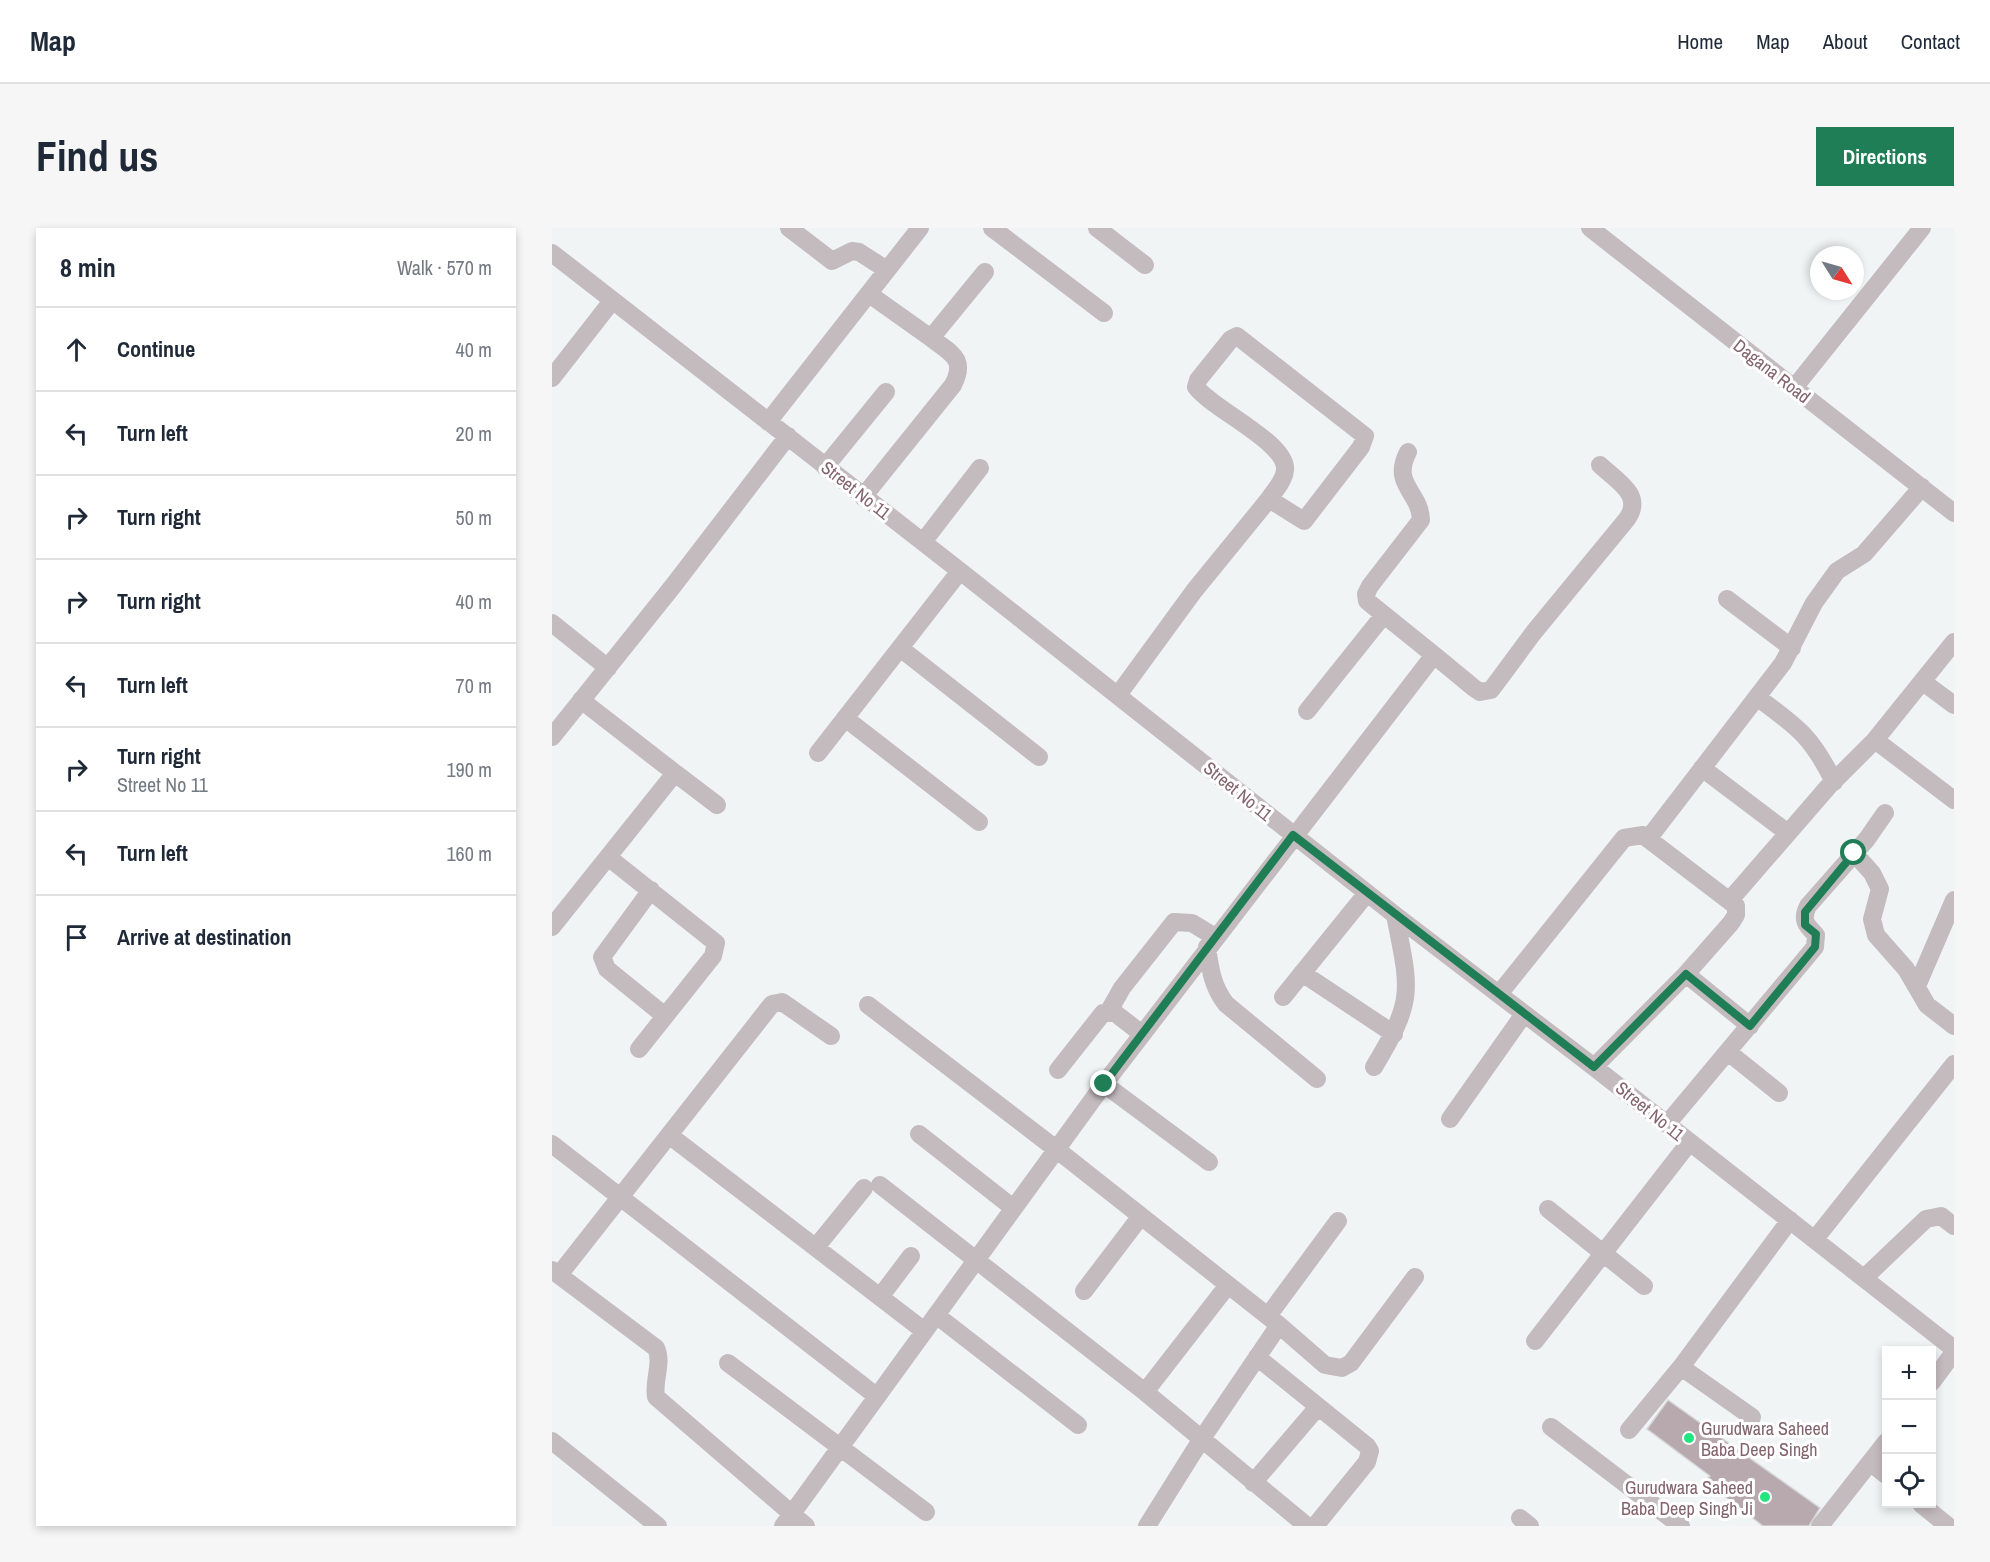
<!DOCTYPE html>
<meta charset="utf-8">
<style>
body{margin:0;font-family:"Archivo Narrow",sans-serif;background:#f6f6f7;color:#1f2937}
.controls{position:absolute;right:18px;bottom:18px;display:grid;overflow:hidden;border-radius:0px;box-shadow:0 3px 9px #0003}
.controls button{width:54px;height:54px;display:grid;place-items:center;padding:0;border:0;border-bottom:2px solid #e0e1e3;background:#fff;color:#1f2937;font:30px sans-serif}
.compass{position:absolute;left:1258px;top:18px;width:54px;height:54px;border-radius:50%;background:#fff;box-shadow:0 3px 9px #0003;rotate:127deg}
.stop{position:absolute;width:18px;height:18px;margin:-14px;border:4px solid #207e57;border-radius:50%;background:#fff}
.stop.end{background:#207e57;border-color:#fff;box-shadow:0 2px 6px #0008}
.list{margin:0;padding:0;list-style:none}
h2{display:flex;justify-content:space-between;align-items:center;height:78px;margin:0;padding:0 24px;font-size:26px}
h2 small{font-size:20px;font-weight:400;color:#747a83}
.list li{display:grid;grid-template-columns:39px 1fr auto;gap:18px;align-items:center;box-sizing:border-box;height:84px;padding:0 24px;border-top:2px solid #e0e1e3}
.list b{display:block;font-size:22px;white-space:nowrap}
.list p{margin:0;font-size:20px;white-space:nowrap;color:#747a83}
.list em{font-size:20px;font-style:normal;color:#747a83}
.icon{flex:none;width:33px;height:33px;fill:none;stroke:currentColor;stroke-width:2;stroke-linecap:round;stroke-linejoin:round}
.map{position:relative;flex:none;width:1402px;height:1298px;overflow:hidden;border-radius:0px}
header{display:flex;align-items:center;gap:36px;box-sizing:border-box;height:84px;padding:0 30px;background:#fff;border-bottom:2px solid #e0e1e3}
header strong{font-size:28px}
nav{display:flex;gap:33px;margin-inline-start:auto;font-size:21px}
.intro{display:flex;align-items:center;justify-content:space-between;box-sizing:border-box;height:144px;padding:0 36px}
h1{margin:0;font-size:42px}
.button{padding:15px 27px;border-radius:0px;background:#207e57;color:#fff;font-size:21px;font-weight:700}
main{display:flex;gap:36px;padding:0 36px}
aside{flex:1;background:#fff;border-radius:0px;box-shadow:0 3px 9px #0003}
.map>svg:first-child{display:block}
.building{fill:#b7a9ae;stroke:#d4d6d6;stroke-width:1.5}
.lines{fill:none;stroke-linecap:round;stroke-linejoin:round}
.minor{stroke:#c4bbbe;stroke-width:18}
.route{stroke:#207e57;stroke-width:8}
.poi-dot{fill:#21e57e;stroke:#fff;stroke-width:2}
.labels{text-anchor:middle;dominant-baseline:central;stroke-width:6;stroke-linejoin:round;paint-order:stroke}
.street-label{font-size:18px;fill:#83646d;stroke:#fff}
.poi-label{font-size:18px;fill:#83646d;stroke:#fff;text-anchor:start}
</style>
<header>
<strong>Map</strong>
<nav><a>Home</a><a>Map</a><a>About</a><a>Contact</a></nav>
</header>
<div class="intro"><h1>Find us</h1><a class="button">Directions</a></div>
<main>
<aside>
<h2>8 min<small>Walk · 570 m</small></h2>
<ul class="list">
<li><svg class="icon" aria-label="ahead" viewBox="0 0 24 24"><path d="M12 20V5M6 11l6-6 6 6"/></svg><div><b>Continue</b></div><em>40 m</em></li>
<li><svg class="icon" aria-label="left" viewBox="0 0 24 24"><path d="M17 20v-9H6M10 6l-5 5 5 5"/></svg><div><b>Turn left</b></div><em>20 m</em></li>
<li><svg class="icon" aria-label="right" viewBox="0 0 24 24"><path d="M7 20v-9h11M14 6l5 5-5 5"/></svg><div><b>Turn right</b></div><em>50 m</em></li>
<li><svg class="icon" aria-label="right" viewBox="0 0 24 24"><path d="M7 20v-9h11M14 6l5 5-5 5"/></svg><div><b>Turn right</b></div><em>40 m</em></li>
<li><svg class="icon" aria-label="left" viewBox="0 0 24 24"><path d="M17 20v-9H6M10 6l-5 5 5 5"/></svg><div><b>Turn left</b></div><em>70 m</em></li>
<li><svg class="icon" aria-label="right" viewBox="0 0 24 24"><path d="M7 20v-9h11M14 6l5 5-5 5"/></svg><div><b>Turn right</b><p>Street No 11</p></div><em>190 m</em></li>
<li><svg class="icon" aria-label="left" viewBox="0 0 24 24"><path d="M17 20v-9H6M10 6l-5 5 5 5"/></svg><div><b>Turn left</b></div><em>160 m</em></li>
<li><svg class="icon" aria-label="arrive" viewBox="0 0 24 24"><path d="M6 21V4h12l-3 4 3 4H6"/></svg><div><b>Arrive at destination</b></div></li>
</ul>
</aside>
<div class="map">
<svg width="1402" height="1298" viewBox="0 0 1402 1298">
<rect width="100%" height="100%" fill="#f1f4f5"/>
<path class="building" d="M1116 1172 1268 1280 1257 1298H1211L1153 1253 1158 1248 1095 1201Z"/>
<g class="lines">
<path class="minor" d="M237 0 280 33 300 23 307 24 335 42
M440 0 552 85
M545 0 593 37
M1038 0 1402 285
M0 25 408 343 843 687 1042 839 1402 1121
M317 66 379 110 433 44
M0 150 60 73
M1242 160 1370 0
M216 194 368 0
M856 224C839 257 868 263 869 292L818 358 814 366 815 373 882 427
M273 239 334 164
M311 269 401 157C415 130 398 125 379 110
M371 314 428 240
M1175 371 1240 420
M0 395 56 440
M1402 414 1323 512 1402 572
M348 420 487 529
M1371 454 1402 477
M566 467 642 363 717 271C723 262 732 253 733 242 736 215 660 181 644 159L646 152 679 111 685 108 813 208 809 219 752 293 717 271
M1205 469C1245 499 1259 507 1282 554
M755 483 831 388
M293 490 427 594
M0 509 121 358 236 208
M266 525 408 343
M1150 540 1236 605
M123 545 165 577
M1096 611 1231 435 1262 375 1285 343 1312 326 1370 259
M1302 625 1320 645 1328 661 1320 691 1324 707 1354 741 1375 777 1402 798
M56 629 164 715 161 728 87 821
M99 662 50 729 55 741 113 788
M1178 672 1276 559 1323 512
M0 699 123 545 29 472
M655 719C658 740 660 758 674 776L765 851
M750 745 842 806
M1365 758 1402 672
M947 766 1072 610 1091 607 1184 678V687L1179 695 1134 746 1198 798
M731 769 815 665
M316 777 504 921 727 1097 773 1137 790 1140 799 1135 863 1049
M557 783 570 760 622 694 640 695 663 709
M1176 824 1227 865
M822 839C863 771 858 763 843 687
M1042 839 1134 746
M506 842 551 785H563L590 806
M552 856 657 934
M898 891 972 786
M1115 896 1263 719 1264 707C1254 697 1249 692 1256 678L1315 611 1333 585
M367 906 460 979
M117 907 371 1102
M0 916 323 1167
M328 957 593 1164 755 1298
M996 981 1092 1058
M1263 1011 1402 836
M264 1019 312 960
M0 1042 104 1120C111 1135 101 1152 104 1169L254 1298
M7 1047 220 776 230 774 279 808
M1312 1050 1374 991 1389 988 1402 998
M532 1063 589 988
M328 1069 359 1028
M384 1087 526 1197
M716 1088 786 993
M983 1113 1137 915
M705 1129 815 1218 818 1223 815 1234 763 1298
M176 1135 374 1284
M1129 1139 1200 1189
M1380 1154 1402 1124
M593 1164 676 1057
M999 1199 1129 1298
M1077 1202 1129 1139 1238 992
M0 1213 106 1298
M1319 1235 1334 1247
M701 1255 765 1180
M1369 1276 1396 1298
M968 1290 978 1298
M231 1298 552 856 882 427 922 460 928 464 939 462 982 404 1075 291C1092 267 1065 253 1048 237
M595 1298 649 1212 727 1097
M1268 1298 1334 1214"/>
</g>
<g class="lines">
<path class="route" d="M552 856 741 607 1042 839 1134 746 1198 798 1263 719 1264 706 1253 697V684L1302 625"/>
</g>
<g class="poi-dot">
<circle cx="1137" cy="1210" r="6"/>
<circle cx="1213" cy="1269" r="6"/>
</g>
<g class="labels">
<g class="street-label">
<text transform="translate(1220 143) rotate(38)">Dagana Road</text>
<text transform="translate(304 262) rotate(38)">Street No 11</text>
<text transform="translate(686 563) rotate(39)">Street No 11</text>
<text transform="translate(1098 883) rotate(39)">Street No 11</text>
</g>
<g class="poi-label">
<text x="1149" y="1200">Gurudwara Saheed<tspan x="1149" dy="21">Baba Deep Singh</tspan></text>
<text x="1201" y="1259" text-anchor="end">Gurudwara Saheed<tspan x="1201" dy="21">Baba Deep Singh Ji</tspan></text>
</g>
</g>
</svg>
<div class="controls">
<button>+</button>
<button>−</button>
<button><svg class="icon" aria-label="locate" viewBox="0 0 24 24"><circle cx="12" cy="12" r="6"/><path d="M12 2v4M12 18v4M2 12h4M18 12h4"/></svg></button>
</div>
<svg class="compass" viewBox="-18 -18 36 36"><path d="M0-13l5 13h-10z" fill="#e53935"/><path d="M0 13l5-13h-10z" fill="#747a83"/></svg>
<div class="stop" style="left:1302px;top:625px"></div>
<div class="stop end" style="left:552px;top:856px"></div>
</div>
</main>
